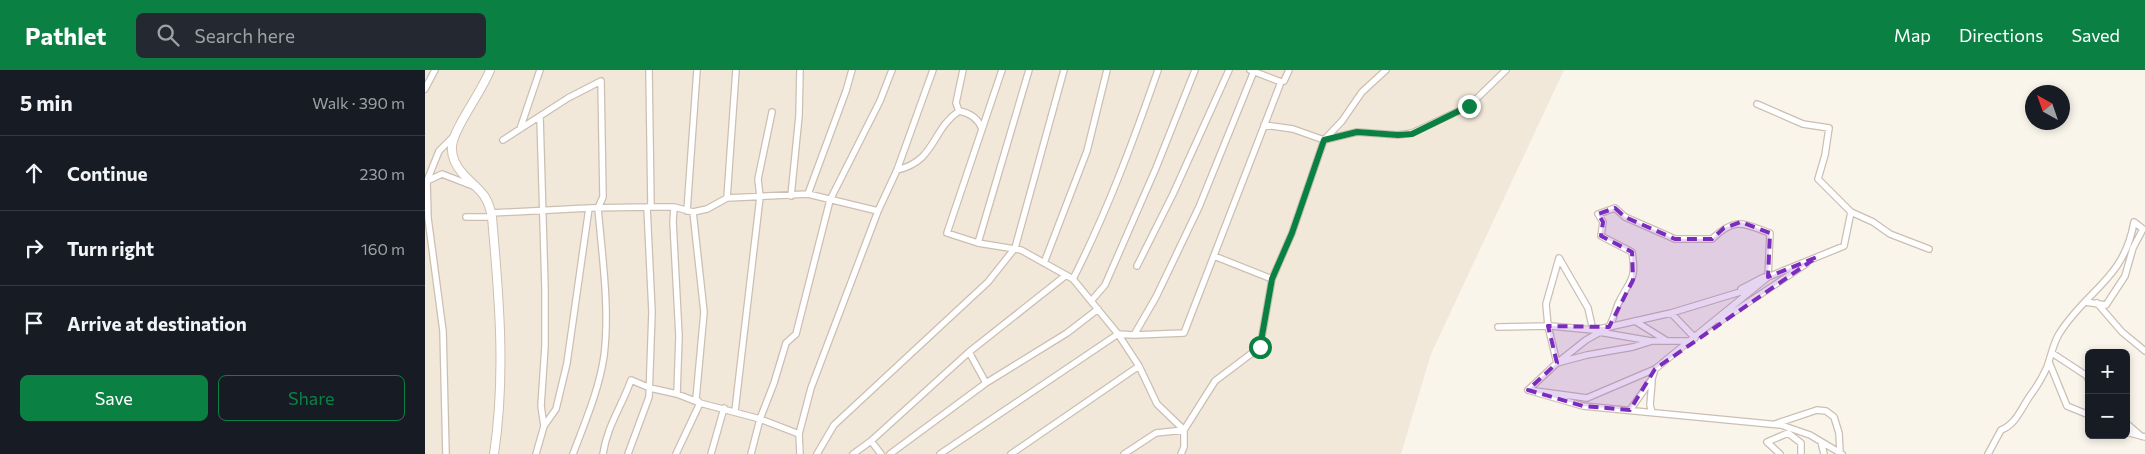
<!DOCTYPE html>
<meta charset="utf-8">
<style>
body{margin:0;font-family:Commissioner,sans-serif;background:#242831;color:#f1f3f6}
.controls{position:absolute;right:15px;bottom:15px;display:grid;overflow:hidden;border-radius:8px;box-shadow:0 2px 8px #0003}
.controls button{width:45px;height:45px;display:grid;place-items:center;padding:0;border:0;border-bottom:1px solid #363941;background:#171b24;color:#f1f3f6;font:25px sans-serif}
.compass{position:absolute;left:1600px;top:15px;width:45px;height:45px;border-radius:50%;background:#171b24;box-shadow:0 2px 8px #0003;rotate:320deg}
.stop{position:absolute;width:15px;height:15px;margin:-11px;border:4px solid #0b8043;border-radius:50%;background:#fff}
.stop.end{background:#0b8043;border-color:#fff;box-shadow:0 1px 5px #0008}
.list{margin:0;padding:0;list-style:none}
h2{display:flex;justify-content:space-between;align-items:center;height:65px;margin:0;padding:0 20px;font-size:21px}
h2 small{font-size:16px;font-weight:400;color:#9ea1a6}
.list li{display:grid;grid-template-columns:32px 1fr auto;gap:15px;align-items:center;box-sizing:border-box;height:75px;padding:0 20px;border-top:1px solid #363941}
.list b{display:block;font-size:19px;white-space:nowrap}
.list em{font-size:16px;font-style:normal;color:#9ea1a6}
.actions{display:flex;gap:10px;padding:15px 20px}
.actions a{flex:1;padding:11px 0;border:1px solid #0b8043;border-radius:8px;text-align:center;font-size:18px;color:#0b8043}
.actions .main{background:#0b8043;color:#fff}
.icon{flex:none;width:28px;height:28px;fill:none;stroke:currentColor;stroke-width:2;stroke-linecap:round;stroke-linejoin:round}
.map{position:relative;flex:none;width:1720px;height:384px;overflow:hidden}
header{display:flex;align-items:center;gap:30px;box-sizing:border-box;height:70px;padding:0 25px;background:#0b8043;color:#fff}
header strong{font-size:24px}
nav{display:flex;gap:28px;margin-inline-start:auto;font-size:18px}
.search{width:350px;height:45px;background:#242831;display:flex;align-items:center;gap:12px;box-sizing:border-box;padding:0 18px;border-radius:8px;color:#9ea1a6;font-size:19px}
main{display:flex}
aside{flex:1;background:#171b24}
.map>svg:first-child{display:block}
.residential{fill:#f1e8da}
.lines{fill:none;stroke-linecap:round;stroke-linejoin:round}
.street-casing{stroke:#ccbeb2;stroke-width:8}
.secondary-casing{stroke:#cebfb0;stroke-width:10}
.street{stroke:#fff;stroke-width:5.5}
.secondary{stroke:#fff;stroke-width:8}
.route{stroke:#0b8043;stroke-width:6}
.marked{fill:#7b2cbf;fill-opacity:0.2;stroke:#7b2cbf;stroke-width:4;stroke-dasharray:10 6;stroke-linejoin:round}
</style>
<header>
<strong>Pathlet</strong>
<div class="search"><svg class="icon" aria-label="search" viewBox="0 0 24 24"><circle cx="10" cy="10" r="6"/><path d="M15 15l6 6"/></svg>Search here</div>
<nav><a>Map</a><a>Directions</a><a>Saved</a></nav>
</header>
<main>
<aside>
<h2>5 min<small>Walk · 390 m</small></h2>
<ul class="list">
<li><svg class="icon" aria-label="ahead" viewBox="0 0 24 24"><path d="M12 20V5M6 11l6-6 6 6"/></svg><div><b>Continue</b></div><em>230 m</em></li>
<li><svg class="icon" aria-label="right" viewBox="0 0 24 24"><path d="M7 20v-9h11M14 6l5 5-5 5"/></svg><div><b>Turn right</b></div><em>160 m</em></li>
<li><svg class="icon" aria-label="arrive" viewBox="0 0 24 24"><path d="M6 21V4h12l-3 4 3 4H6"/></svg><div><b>Arrive at destination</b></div></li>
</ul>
<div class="actions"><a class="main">Save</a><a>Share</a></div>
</aside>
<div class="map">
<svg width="1720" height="384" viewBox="0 0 1720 384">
<rect width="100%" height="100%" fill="#faf5eb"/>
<path class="residential" d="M0 0H1139L1006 284 976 384H0Z"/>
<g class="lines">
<defs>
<path id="street" d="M224 0 226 137
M577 0 522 163 553 173 596 180 648 209 693 264 714 296 732 334 759 360V377L756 384
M825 0 856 12
M0 19 10 0
M1332 34 1378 54 1404 58 1400 85 1393 109 1426 142 1419 176 1343 207
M534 41 531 33 538 0
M839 55 868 59 899 70 932 62 973 65 987 63 1044 36 1081 0
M95 59 115 0
M78 70 143 28 176 11 178 127 173 138C177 186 185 238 179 286 174 320 160 352 148 384
M472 100C511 91 506 60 534 41 545 43 553 48 557 59
M2 111 14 81 29 66
M383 124 421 21 427 0
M366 126 374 46 375 0
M302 128 311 0
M249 137 248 152 254 266 252 324
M262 141 272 0
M1426 142 1448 152 1465 164 1504 179
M66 143 164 138 222 137H249L268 142 282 139 302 128 383 124 453 141
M41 147H67
M553 173 604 0
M789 186 847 209
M619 193 662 81 682 0
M712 196 748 124 804 0
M648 209C682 142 708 72 733 0
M1316 219 1339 207
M667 230 680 215 731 98 770 0
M1672 233 1697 262 1720 281
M1246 243 1270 268 1264 271H1227L1208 277 1162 285 1132 293 1161 270 1184 257Z
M1246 243 1325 219
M1210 251 1242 271
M1295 251 1381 194
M1073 257 1126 256 1168 260 1184 257C1188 250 1190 242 1193 234 1204 210 1212 212 1207 182L1176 166 1178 152 1173 144 1190 138 1200 147 1250 169H1287C1310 147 1317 153 1345 163L1343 207 1230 299 1162 328 1103 320 1158 336 1356 355 1385 365 1417 384
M1174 262 1226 271
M709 265 759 263 856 12 859 11 864 0
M544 282 561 313
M1627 283 1662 306 1664 311
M1624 292 1642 336 1664 345
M1103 320 1132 293 1123 256 1121 234 1134 188 1163 238 1167 256
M1205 340 1227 309 1230 299
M310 341 335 127 333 109 347 42
M1227 342 1225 335 1227 312
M1701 353 1716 366
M1350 354 1392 340 1401 341 1409 347 1414 363 1415 383
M119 356 131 339 142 293 164 138
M1701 362 1720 367
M446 371 456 384
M1396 372 1399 384
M21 384 18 261 3 148 2 111 17 104 48 116
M111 384 119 356 116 336 120 276V218L115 47
M178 384C182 356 197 336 206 310L225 318 252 324 275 333 335 349 374 364
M203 384 224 327 227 242 222 137
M251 384 275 333 271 329 279 242 268 142
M286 384 299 338
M326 384 335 349 349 313 361 273 371 264 405 130 455 31 467 0
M375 384 374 364 386 318 453 141 472 100 508 0
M392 384 409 355 563 212 590 178 639 0
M428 384 446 371 544 282 640 206
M465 384 561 313 642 263 673 239
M515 384 693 264 709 265 731 227 774 137 829 1
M586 384 714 296
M699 384 731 363 759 360 790 311 835 277 847 209 867 163 899 70 917 51 937 22 961 0
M1355 384 1342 372 1363 363 1376 373V384
M1563 384 1576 360C1592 354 1597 336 1607 323 1613 315 1618 306 1622 297 1626 286 1628 274 1634 264 1661 220 1699 210 1709 152L1718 159 1708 178 1700 206 1681 235 1660 232"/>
<path id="secondary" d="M65 0C57 22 29 57 27 76 26 86 31 96 38 104 54 121 62 122 67 147 74 226 81 305 69 384"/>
</defs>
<use href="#street" class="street-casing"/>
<use href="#secondary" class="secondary-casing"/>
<use href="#street" class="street"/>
<use href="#secondary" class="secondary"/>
</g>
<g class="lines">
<path class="route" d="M835 277 847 209 867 163 899 70 932 62 973 65 987 64 1044 36"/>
</g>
<path class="marked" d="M1190 138 1200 147 1250 169H1287L1299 158 1316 152 1345 163 1343 207 1392 187 1230 299 1205 340 1158 336 1103 320 1132 293 1123 256 1184 257 1208 210 1207 182 1176 166 1178 152 1173 144Z"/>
</svg>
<div class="controls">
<button>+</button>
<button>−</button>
</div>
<svg class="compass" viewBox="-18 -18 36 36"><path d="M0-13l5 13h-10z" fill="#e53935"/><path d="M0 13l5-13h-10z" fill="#9ea1a6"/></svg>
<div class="stop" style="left:835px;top:277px"></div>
<div class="stop end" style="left:1044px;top:36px"></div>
</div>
</main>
